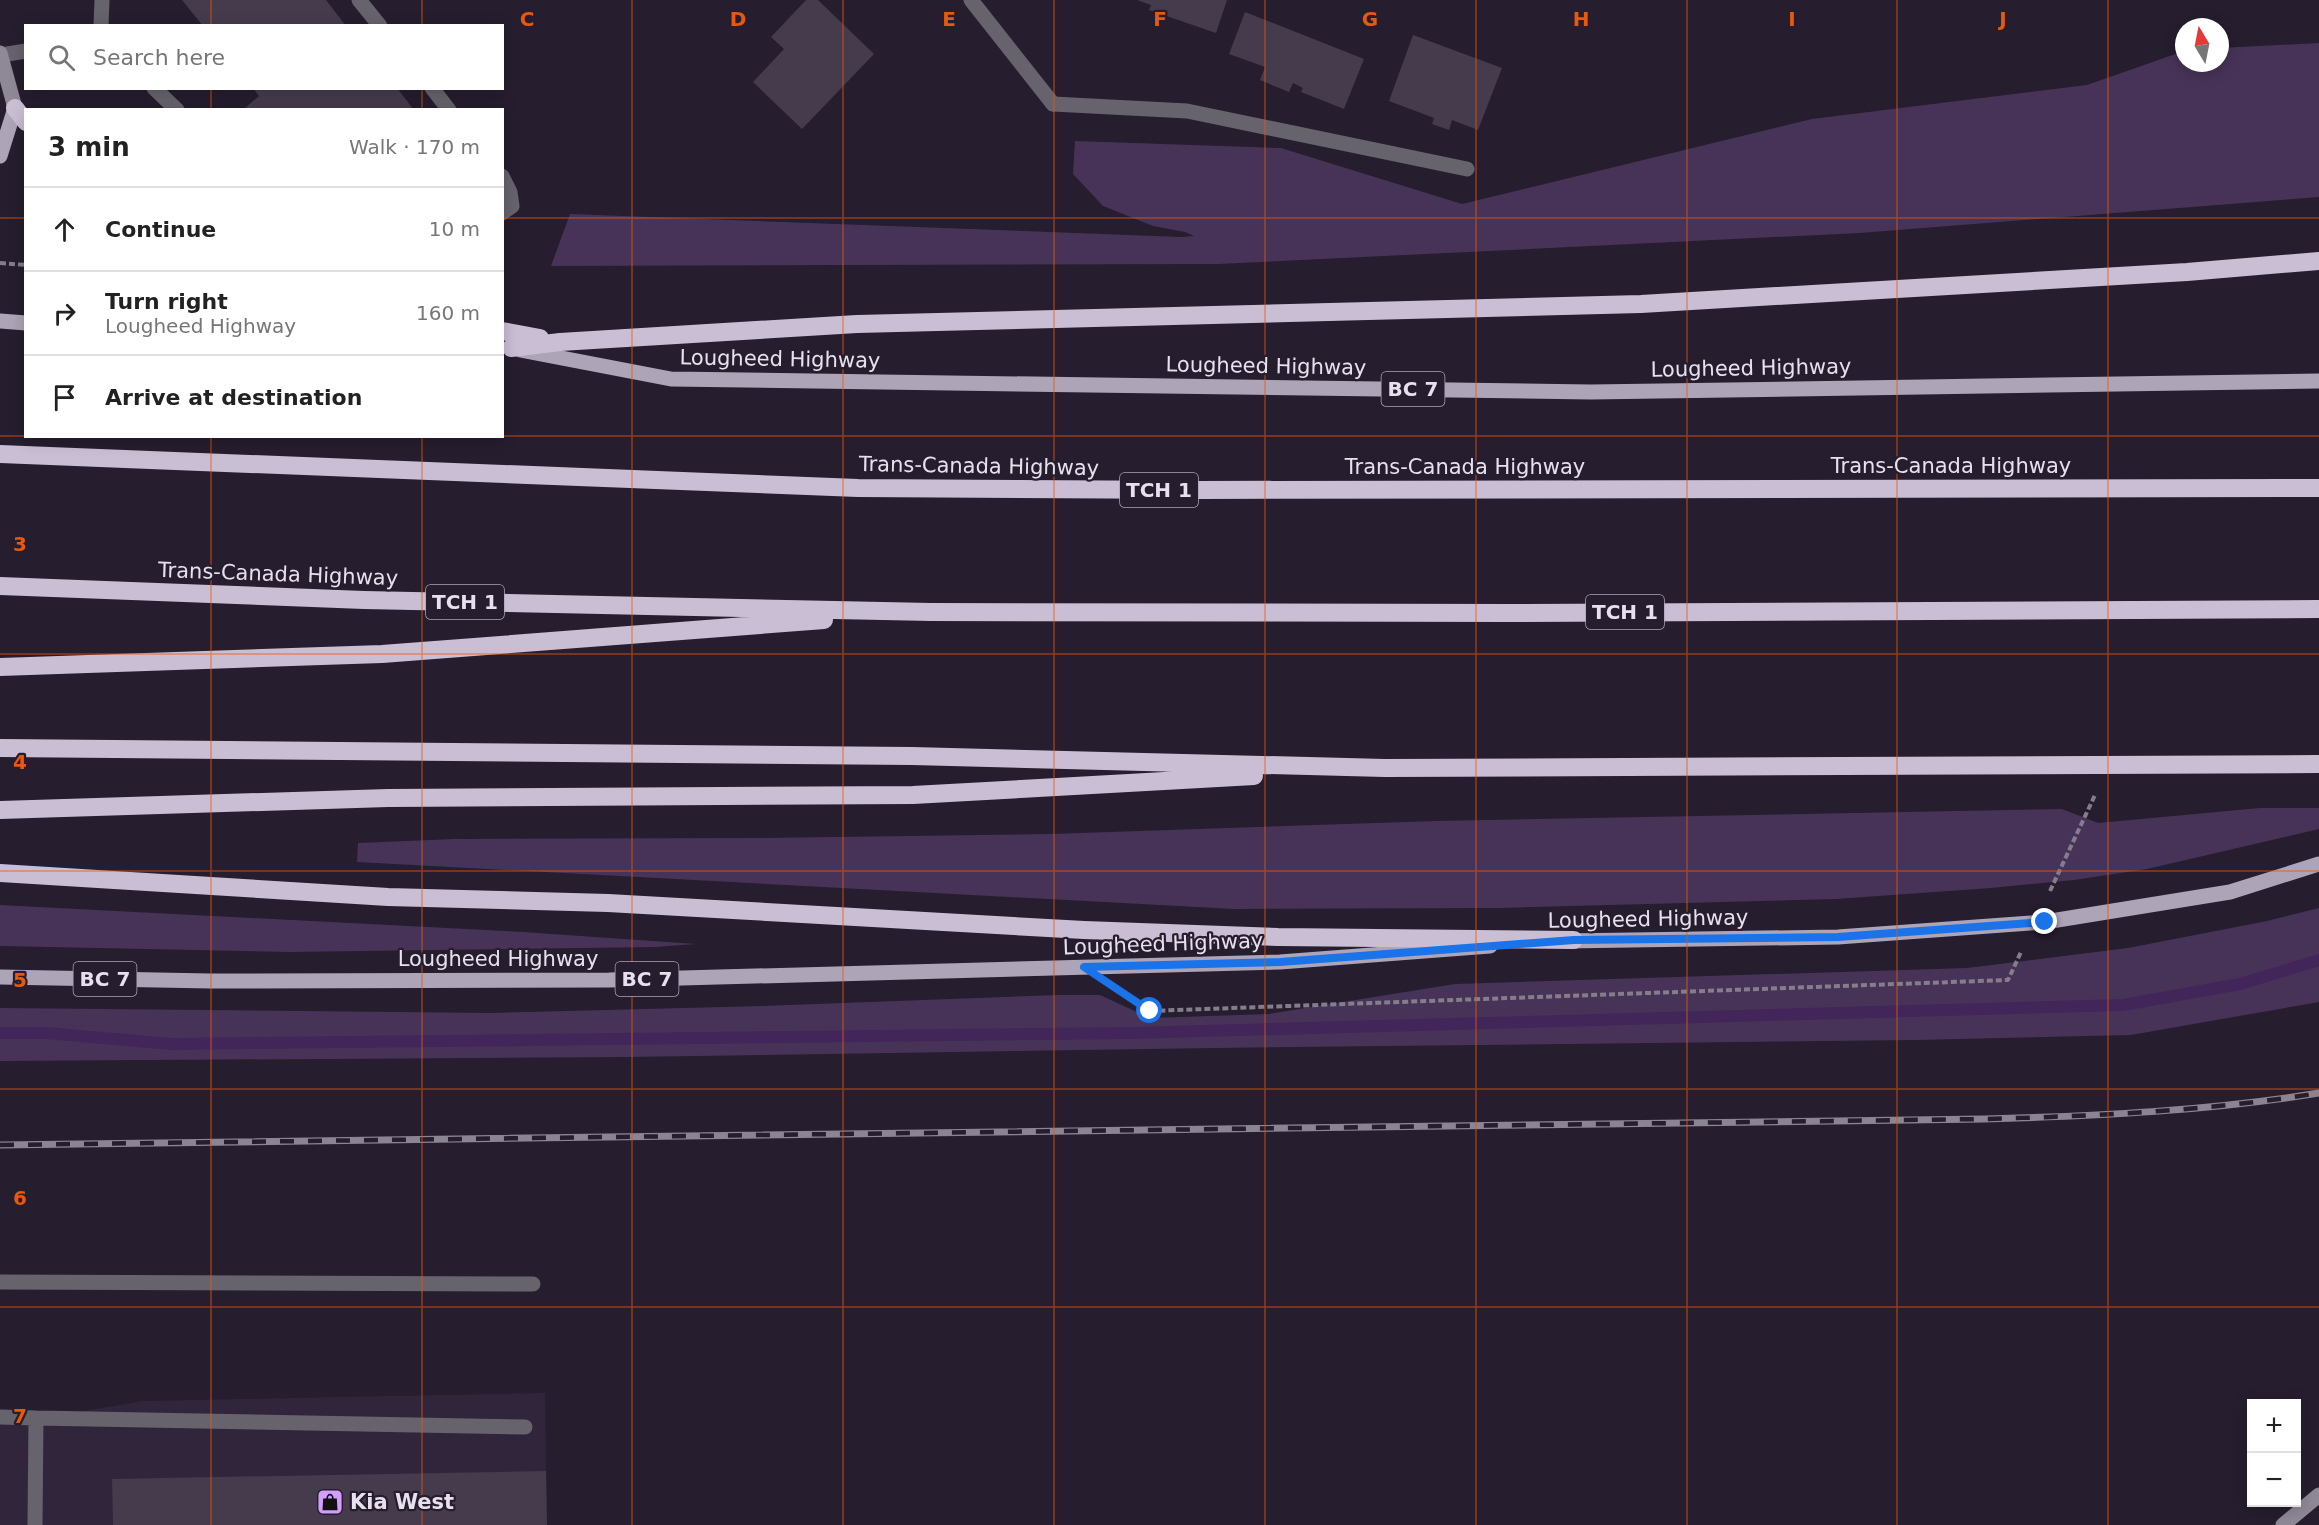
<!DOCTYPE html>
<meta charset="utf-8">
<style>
body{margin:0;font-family:"DejaVu Sans",sans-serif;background:#f2f2f2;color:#222}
.controls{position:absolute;right:18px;bottom:18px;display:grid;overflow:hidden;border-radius:0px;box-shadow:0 3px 15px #0003}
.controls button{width:54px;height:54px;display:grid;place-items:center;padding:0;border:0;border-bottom:2px solid #e0e0e0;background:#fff;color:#222;font:30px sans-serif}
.compass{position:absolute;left:2175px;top:18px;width:54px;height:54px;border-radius:50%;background:#fff;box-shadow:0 3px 15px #0003;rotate:350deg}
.stop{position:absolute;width:18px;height:18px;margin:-14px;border:4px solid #1a73e8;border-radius:50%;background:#fff}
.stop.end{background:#1a73e8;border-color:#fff;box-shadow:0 2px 6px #0008}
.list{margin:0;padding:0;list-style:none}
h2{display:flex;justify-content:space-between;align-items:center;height:78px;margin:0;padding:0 24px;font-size:26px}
h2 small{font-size:20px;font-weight:400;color:#767676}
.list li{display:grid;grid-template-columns:39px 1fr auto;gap:18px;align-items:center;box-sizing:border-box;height:84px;padding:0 24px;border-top:2px solid #e0e0e0}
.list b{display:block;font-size:22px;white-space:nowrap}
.list p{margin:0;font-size:20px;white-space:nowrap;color:#767676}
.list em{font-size:20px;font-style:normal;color:#767676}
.icon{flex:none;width:33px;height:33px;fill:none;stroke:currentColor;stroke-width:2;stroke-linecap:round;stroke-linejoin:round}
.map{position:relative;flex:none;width:2319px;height:1525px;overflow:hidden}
.search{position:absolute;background:#fff;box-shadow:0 3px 15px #0003;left:24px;top:24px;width:480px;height:66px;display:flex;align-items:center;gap:15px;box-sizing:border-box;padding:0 21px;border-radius:0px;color:#767676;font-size:22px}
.panel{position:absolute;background:#fff;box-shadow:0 3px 15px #0003;left:24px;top:108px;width:480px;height:330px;border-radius:0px}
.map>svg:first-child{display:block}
.built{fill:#31253c}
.green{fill:#473357}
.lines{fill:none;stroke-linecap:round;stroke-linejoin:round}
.stream{stroke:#432659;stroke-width:12}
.building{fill:#453b4d}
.path{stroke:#847d8b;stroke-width:4;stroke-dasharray:6 3;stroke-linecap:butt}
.lane{stroke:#67636c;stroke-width:15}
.street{stroke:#67636c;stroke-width:15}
.secondary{stroke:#8f8896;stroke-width:15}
.primary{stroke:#aea4b7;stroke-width:15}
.highway{stroke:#cabed5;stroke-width:18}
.rail-casing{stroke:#8b8492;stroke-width:7}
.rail{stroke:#261d2e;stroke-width:4.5;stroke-dasharray:14;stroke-linecap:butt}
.route{stroke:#1a73e8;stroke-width:8}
.grid{fill:none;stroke:#e8590c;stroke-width:1.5;stroke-opacity:0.55}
.labels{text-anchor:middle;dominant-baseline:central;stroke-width:4.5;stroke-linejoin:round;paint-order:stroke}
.shield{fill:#261d2e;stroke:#ada6b4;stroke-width:1.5}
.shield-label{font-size:20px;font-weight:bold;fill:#e7e1ed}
.street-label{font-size:21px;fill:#e7e1ed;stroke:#261d2e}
.poi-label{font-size:21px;font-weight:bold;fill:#e7e1ed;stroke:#261d2e;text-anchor:start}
.grid-label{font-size:20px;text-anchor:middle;font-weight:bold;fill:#e8590c;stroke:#261d2e;stroke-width:4.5;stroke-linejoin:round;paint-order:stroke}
</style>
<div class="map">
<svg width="2319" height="1525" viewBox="0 0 2319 1525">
<rect width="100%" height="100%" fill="#261d2e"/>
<path class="built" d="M545 1393 547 1525H0V1418L48 1417 143 1401Z"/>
<path class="green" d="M2319 43V197L1860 233 1218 264 551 266 570 214 1181 237 1194 236 1185 232 1153 226 1103 206 1073 174 1075 141 1281 148 1462 204 1812 119 2087 85 2184 51V63H2220V48Z
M2260 808H2319V829L2147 869 2074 880 1991 888 1836 899 1499 908 1234 909 357 862 358 843 454 839 755 838 1051 834 1436 821 2062 809 2098 823Z
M0 905 523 932 696 944 655 947 288 952 0 946Z
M2319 908V1002L2131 1035 1917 1040 1214 1048 626 1057 0 1061V1008L490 1013 762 1006 1059 995H1100L1150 1018 1269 1014 1455 984 1967 968 2128 948 2267 921Z"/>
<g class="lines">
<path class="stream" d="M0 1033H45L172 1044 1133 1033 2123 1005 2240 984 2319 960"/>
</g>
<path class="building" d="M182 0H326L346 26H203Z
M806 0H818L874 54 802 129 753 82 784 49 771 37Z
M1137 0H1227L1216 33 1149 10 1151 5Z
M1245 12 1364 59 1344 109 1301 92 1303 88 1293 83 1289 92 1260 80 1265 67 1229 54Z
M1413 35 1502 68 1478 130 1452 120 1449 130 1432 124 1434 118 1389 101Z
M253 88H397L414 110H246L245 108 259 96Z
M546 1471 547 1525H113L112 1479Z"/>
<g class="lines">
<path class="path" d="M0 263 26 265
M2050 891 2095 795
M1128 996 1150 1011 2008 980 2021 952"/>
<path class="lane" d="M359 0 380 26
M101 26 102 0
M1 55 26 51
M154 88 177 110
M432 88 449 110
M1053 104 1187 111 1467 169
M502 176 510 192 512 206 502 213
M0 1282 533 1284
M0 1417 36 1418
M35 1525 36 1418 525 1427"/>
<path class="street" d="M971 0 1053 104"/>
<path class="secondary" d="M0 53 15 108
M2283 1525 2319 1495"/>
<path class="primary" d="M0 156 15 108
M0 321 26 323
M520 350 671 379 1591 392 2319 381
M1565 941 1838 937 2045 922 2230 892 2319 864
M0 977 210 981 609 980 1280 962 1490 946"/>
<path class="highway" d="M15 108 26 122
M502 331 540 338
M511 348 560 342 857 324 1641 304 2187 272 2319 261
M0 454 858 488 1200 490 2319 488
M0 586 364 600 931 612 1510 613 2319 609
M0 667 382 654 824 620
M0 748 912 756 1385 768 2319 764
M0 810 388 798 913 795 1254 776
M0 873 388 897 608 903 1084 930 1278 937 1574 940"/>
<defs>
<path id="rail" d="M0 1145 1984 1119C2096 1116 2208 1111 2319 1093"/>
</defs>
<use href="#rail" class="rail-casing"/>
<use href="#rail" class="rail"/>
</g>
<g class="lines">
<path class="route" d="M1150 1011 1084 967 1280 962 1574 940 1838 937 2045 922"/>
</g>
<path class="grid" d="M211 0V26M422 0V26M632 0V1525M843 0V1525M1054 0V1525M1265 0V1525M1476 0V1525M1687 0V1525M1897 0V1525M2108 0V1525M211 88V110M422 88V110M0 218H26M502 218H2319M0 436H26M211 436V1525M422 436V1525M502 436H2319M0 654H2319M0 871H2319M0 1089H2319M0 1307H2319"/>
<defs>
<symbol id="shop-square" viewBox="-11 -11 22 22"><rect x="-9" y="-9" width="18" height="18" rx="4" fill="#d29dfd" stroke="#261d2e"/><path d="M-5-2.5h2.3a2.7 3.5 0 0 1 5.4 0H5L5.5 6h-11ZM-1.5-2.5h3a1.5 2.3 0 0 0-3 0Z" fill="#111"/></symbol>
</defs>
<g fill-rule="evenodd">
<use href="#shop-square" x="315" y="1487" width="30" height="30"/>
</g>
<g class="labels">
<g class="shield">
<rect x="1381.5" y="372" width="63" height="34" rx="4.5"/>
<rect x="1120" y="473" width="78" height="34" rx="4.5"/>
<rect x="426" y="585" width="78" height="34" rx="4.5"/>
<rect x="1586" y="595" width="78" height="34" rx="4.5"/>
<rect x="73.5" y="962" width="63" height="34" rx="4.5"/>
<rect x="615.5" y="962" width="63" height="34" rx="4.5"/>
</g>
<g class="shield-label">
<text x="1413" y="389">BC 7</text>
<text x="1159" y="490">TCH 1</text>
<text x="465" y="602">TCH 1</text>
<text x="1625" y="612">TCH 1</text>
<text x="105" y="979">BC 7</text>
<text x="647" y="979">BC 7</text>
</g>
<g class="street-label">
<text transform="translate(780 359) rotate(1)">Lougheed Highway</text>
<text transform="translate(1266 366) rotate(1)">Lougheed Highway</text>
<text transform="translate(1751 368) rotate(-1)">Lougheed Highway</text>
<text transform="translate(979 466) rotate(1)">Trans-Canada Highway</text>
<text x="1951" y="466">Trans-Canada Highway</text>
<text x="1465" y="467">Trans-Canada Highway</text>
<text transform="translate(278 574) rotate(2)">Trans-Canada Highway</text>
<text transform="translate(1648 919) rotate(-1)">Lougheed Highway</text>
<text transform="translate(1163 944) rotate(-2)">Lougheed Highway</text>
<text x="498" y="959">Lougheed Highway</text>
</g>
<g class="poi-label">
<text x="350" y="1502">Kia West</text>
</g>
</g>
<g class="grid-label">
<text x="527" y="26">C</text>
<text x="738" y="26">D</text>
<text x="949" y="26">E</text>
<text x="1160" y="26">F</text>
<text x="1370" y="26">G</text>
<text x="1581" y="26">H</text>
<text x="1792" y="26">I</text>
<text x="2003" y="26">J</text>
<text x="20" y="551">3</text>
<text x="20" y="769">4</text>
<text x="20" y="987">5</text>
<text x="20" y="1205">6</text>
<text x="20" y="1423">7</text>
</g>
</svg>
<div class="controls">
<button>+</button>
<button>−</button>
</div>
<svg class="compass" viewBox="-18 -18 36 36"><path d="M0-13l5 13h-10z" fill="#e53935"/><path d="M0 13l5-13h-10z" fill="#767676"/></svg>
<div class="stop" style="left:1150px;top:1011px"></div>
<div class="stop end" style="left:2045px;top:922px"></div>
<div class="search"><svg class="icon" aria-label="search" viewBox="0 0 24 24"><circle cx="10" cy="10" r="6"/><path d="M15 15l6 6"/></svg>Search here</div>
<section class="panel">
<h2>3 min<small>Walk · 170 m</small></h2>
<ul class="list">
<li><svg class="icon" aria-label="ahead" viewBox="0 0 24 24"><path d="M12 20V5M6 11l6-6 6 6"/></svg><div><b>Continue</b></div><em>10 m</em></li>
<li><svg class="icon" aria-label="right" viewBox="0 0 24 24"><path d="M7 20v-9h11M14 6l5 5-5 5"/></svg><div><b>Turn right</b><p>Lougheed Highway</p></div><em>160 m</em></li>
<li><svg class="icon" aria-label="arrive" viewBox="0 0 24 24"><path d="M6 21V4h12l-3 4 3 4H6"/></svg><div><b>Arrive at destination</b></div></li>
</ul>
</section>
</div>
